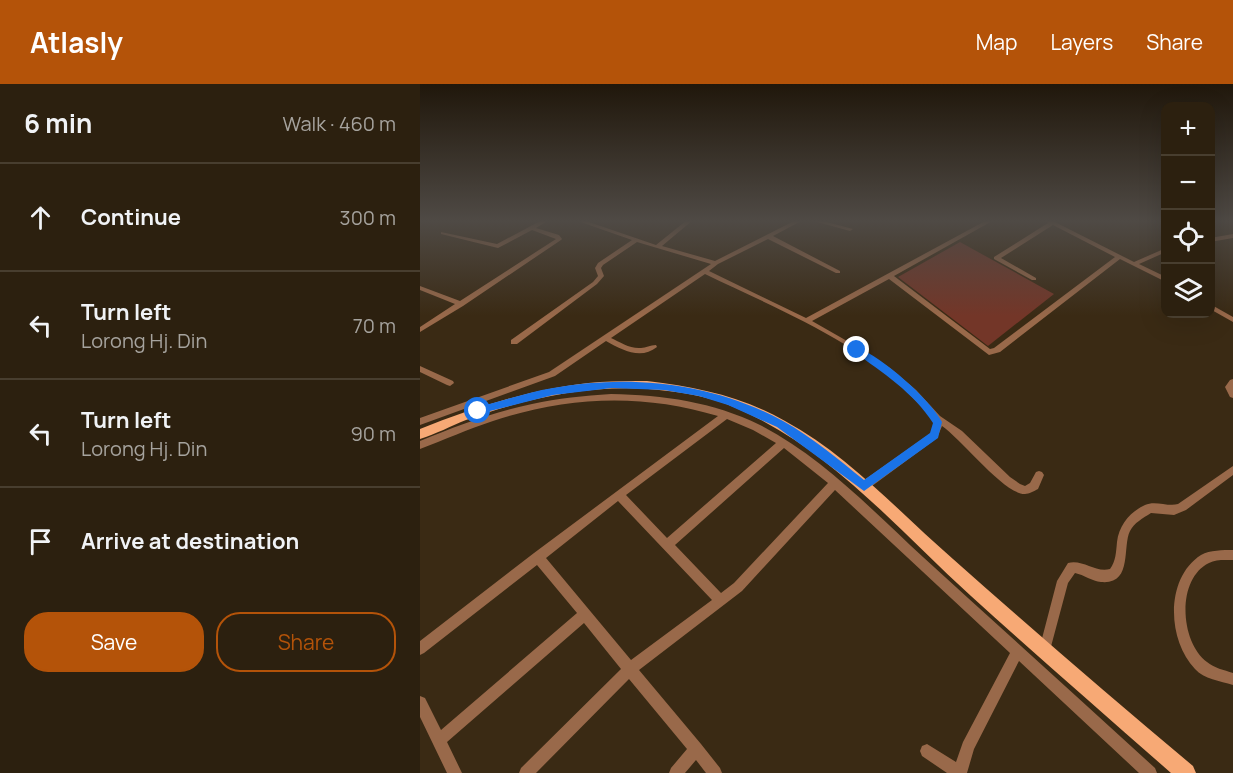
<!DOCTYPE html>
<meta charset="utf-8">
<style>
body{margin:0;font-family:Manrope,sans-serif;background:#342818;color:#f1f3f6}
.controls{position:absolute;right:18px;top:18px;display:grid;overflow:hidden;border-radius:12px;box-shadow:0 6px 24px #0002}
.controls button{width:54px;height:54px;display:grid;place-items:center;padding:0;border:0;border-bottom:2px solid #483e2f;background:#2c200f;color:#f1f3f6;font:30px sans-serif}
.stop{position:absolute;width:18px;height:18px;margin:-14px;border:4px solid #1a73e8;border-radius:50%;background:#fff}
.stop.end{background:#1a73e8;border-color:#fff;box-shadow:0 2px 6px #0008}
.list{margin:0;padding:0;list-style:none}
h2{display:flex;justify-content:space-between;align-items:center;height:78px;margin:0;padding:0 24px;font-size:26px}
h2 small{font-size:20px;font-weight:400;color:#a6a39e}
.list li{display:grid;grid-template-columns:39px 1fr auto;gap:18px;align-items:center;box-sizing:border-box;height:108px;padding:0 24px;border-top:2px solid #483e2f}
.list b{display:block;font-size:22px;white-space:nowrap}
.list p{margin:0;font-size:20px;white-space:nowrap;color:#a6a39e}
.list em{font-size:20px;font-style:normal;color:#a6a39e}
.actions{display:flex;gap:12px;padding:18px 24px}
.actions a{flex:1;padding:14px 0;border:2px solid #b45309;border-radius:24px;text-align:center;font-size:21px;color:#b45309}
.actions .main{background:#b45309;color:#fff}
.icon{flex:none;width:33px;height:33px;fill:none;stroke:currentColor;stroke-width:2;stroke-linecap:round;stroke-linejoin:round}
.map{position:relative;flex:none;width:813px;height:689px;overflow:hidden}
header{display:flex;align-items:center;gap:36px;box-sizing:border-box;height:84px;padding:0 30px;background:#b45309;color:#fff}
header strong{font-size:28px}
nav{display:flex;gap:33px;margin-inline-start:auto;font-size:21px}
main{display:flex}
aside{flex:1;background:#2c200f}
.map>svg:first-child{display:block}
.green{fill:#733628}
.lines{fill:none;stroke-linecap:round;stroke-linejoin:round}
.minor{fill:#99694a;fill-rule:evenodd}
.major{fill:#f7a975;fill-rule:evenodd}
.route{fill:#1a73e8}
</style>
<header>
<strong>Atlasly</strong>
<nav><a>Map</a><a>Layers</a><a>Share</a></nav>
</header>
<main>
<aside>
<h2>6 min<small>Walk · 460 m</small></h2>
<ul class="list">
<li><svg class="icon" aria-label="ahead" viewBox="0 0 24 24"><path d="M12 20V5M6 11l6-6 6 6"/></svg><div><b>Continue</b></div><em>300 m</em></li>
<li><svg class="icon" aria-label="left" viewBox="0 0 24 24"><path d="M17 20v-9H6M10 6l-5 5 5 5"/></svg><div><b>Turn left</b><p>Lorong Hj. Din</p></div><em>70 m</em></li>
<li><svg class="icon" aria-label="left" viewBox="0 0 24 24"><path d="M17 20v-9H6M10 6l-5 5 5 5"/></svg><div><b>Turn left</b><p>Lorong Hj. Din</p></div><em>90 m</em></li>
<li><svg class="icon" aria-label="arrive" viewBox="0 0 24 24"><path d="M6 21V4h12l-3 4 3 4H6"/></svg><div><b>Arrive at destination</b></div></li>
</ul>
<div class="actions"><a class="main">Save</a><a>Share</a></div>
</aside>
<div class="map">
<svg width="813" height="689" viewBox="0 0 813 689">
<rect width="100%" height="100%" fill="#3a2a14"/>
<path class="green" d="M540 158 634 210 568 262 478 193Z"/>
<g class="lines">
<path class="minor" d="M122 136H129L116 144 139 151 142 155 141 156 43 222 0 248V243L35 220 0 206V202L40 217 136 155 112 146 78 164 21 150V148L77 160Z
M155 136H163L236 161 267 136H273L242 162 295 177 376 136H383L353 152 420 187V189H416L348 155 298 180 289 187 386 234 567 136H574L474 192 570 265 574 264 695 173 633 141 581 174 616 194V196H612L574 175V173L628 139 624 136H631L714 178 746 164V168L719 180 746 193V198L700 175 580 268 569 271 469 195 392 237 441 265 470 284 496 306 520 332 542 347 590 393 600 400 605 402 610 399 616 388 619 387 622 388 624 391 618 405C614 407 609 410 605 410 585 411 541 355 522 342L517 354 448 405 444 406 440 405 439 402 440 399 511 349C512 345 515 340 513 335 510 329 502 323 497 318 442 258 357 225 285 190L191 254C200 258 210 265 221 264 226 264 230 261 236 261L237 263C221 276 202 266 186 257L135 292 0 341V334L129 288 291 180 217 158 183 181 181 184 184 192 177 200 97 260H91V256L173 198 178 192 175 184 178 179 212 156Z
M390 136H399L433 145 430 147Z
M813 150V154L790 158V154Z
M790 220 813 233V238L790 225Z
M0 282 33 297 34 299 30 302 27 301 0 288Z
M813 295V314L810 313 805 303 810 296Z
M191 310C244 311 293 318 340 341 402 373 452 426 503 473 580 543 657 613 735 684L737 689H719L599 577 554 665 547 689H527L502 672 500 667 502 662 507 660 536 678 543 658 590 569 415 406 322 507 219 586 281 660 300 684 302 689H286L276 676 265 689H249L251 684 267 665 209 595 116 689H99L101 684 201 585 164 539 27 658 42 689H27L0 633V612L5 614 21 646 157 529 117 481 4 569 0 571V557L114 469 298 332C222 309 148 312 73 337 48 345 24 356 0 365V357C36 342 73 328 112 320 138 314 164 312 191 310ZM307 335 333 346 356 359 247 454 206 411ZM364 364 408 399 314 499 301 509 255 461ZM198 417 292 516 211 576 126 474Z
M813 382V391L766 426 754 431 731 429C723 434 714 439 710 447 702 463 713 501 681 498 672 497 664 491 655 489L648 499 629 570 625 572 621 570 619 566 637 497 648 479C663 475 675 489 690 485 696 477 696 468 697 458 699 441 710 428 725 421 735 416 748 423 758 420Z
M813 466V476C806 476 796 475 789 479 756 495 760 558 787 578 794 584 804 586 813 589V601C800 597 784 595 775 585 747 556 745 494 781 471 790 466 803 466 813 466Z"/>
<path class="major" d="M227 297C277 303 321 312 365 337 428 371 479 428 533 475 612 545 692 614 773 682L776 689H751C684 630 617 572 551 512 477 445 410 364 316 324 289 312 257 307 228 305 167 301 103 315 46 336 31 342 16 350 0 355V345C58 322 118 303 180 298 196 297 211 297 227 297Z"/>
</g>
<linearGradient id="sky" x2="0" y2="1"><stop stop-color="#20170b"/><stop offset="0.59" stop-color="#4f4a45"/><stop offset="1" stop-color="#4f4a45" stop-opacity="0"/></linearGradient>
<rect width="813" height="232" fill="url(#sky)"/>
<path class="route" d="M437 263C463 274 509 314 522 338L518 354 444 407 357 343 308 321 279 312 244 306 192 304 133 311 58 330 53 327 58 323C83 317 108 308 133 304 211 290 293 299 363 337 392 353 419 376 444 396L510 349 513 339C494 309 462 288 434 268V264Z"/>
</svg>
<div class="controls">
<button>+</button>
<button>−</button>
<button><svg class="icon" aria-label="locate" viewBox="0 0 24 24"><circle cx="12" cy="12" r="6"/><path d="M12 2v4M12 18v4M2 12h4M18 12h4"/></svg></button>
<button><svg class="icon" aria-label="layers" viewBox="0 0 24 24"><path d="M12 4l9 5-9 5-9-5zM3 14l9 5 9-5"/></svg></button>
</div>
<div class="stop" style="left:58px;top:327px"></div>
<div class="stop end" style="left:437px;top:266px"></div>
</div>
</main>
